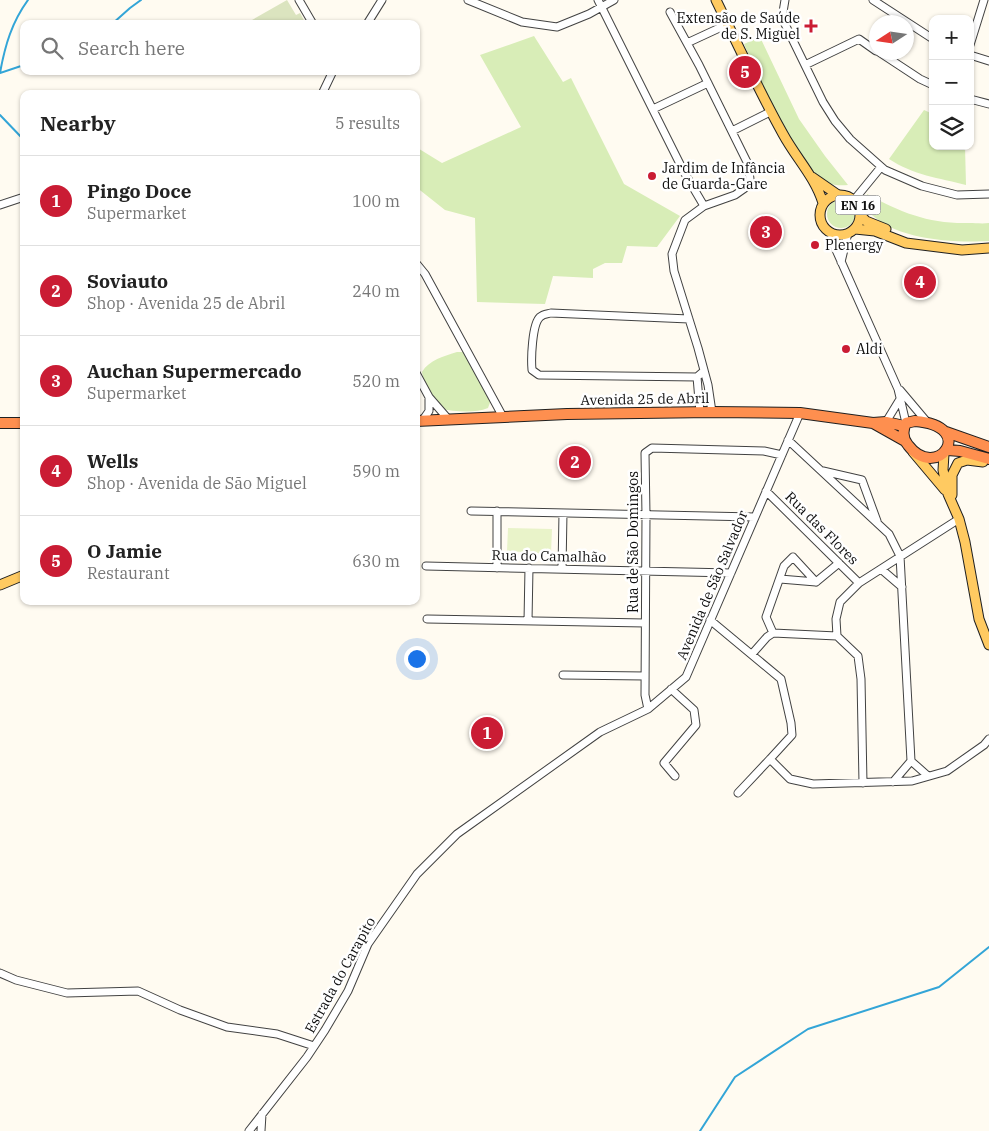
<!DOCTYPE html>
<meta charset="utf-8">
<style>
body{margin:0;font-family:"IBM Plex Serif",serif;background:#f2f2f2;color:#222}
.controls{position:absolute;right:15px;top:15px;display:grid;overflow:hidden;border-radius:10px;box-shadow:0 1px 4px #0004}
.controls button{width:45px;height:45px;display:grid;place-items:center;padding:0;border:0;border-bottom:1px solid #e0e0e0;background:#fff;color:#222;font:25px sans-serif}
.compass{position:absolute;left:869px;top:15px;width:45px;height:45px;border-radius:50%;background:#fff;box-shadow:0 1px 4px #0004;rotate:258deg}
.you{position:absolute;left:416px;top:658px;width:18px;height:18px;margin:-12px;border:4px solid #fff;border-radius:50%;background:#1a73e8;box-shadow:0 0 0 8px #1a73e833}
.badge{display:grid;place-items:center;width:32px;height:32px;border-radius:50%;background:#ca1c34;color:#fff;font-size:16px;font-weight:700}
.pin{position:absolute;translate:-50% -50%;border:2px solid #fff;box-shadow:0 1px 5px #0006}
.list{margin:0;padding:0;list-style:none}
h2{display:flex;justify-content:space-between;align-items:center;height:65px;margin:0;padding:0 20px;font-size:21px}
h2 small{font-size:16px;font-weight:400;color:#767676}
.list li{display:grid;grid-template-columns:32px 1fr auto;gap:15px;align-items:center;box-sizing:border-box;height:90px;padding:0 20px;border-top:1px solid #e0e0e0}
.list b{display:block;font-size:19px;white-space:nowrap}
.list p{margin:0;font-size:16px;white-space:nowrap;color:#767676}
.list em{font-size:16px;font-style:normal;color:#767676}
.icon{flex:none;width:28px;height:28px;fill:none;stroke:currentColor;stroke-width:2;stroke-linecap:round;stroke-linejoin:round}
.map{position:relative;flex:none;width:989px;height:1131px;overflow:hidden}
.search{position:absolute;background:#fff;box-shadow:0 1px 4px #0004;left:20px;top:20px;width:400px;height:55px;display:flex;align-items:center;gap:12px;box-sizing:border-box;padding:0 18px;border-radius:10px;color:#767676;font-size:19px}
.panel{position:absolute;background:#fff;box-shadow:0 1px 4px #0004;left:20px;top:90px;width:400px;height:515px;border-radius:10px}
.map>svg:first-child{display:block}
.green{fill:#d8edb7}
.cemetery{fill:#dbe4bf}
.pitch{fill:#e9f3c9}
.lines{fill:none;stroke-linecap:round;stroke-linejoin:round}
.stream{stroke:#33a5d7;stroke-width:2}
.minor-casing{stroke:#424242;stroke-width:9}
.major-casing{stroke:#202020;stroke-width:11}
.highway-casing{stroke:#202020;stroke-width:12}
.minor{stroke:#fff;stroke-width:7}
.major{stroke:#ffca61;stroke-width:9}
.highway{stroke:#fe8f4f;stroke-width:10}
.poi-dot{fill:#ca1c34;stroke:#fff;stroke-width:2}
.labels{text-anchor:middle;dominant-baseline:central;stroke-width:5;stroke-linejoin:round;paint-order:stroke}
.shield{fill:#fff;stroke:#575757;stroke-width:1}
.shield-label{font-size:12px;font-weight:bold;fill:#0f0f0f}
.poi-label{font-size:14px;fill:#0f0f0f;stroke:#fff;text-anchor:start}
.street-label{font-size:14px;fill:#0f0f0f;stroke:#fff}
</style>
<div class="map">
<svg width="989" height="1131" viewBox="0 0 989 1131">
<rect width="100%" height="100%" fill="#fffbf1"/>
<path class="green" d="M534 36 563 82 571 78 624 184 680 216 657 247 627 246 622 263H605L593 269V278L553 276 545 304 477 302 475 218 445 210 416 187V147L442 163 521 127 480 55Z
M760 37 799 119 825 156 848 185C837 186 829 185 819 178 789 155 760 80 744 44Z
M924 110 933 114V146H965L966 185C939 178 913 175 889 159Z
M867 194C902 213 929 224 969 223 976 223 982 224 989 223V241C952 243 894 240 868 211Z
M827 214a14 14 0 1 1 28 0a14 14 0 1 1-28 0Z
M457 352H467L492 397 488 408C473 414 455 411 439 409L426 391 422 372C429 360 444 356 457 352Z"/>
<path class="cemetery" d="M287 0 296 15 300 13 306 24H245Z"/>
<path class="pitch" d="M508 528 552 529 551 554 507 551Z"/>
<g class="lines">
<path class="stream" d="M112 24 130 8 141 0
M0 73C5 45 12 22 28 0
M0 73 24 65
M0 115 24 140
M700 1131 735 1077 808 1029 939 987 989 947"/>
<defs>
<path id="minor" d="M299 0 313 24
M468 0 522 22 557 27 589 14 614 0
M598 0 684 172 704 206
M785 0 782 18 823 102 835 121 850 139 885 170 922 186 957 195 989 194
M873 0 933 39
M670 12 699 65 748 164 750 179 745 188 735 195 704 206 685 220 672 254 674 271 698 348 708 385 712 412
M367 24 382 0
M687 43 728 24
M970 45 984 0
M879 52 920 79 933 85
M970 55 989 61
M805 65 859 39 876 51
M322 94 333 71
M970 99 989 104
M653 109 708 83
M732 131 770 112
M854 200 881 167
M0 205 24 197
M832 233V241L898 389 906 423
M841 262 848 233
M416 263 425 274 503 417
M689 319 551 313C547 314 543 314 540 317 532 324 531 359 532 370L539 375 697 377 704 371
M416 373 429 397 449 420
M697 377 700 412
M900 390 927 422
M422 421 429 411V397
M886 422 900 399
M788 440 889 534 900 556 911 761
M823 471 862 480 877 521
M766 491 859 583
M471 511 755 517
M426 566 731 573
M497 568V511
M562 569 563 513
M881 569 902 587
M780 579 816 582
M427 619 645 623
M710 620 781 679 791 723 792 735 770 759 790 779 813 784 912 781 947 771 984 745 989 739
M528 621 529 568
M773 633 766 617 784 566 793 557 816 582 839 563
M837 636 836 619 840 602 859 583 959 519
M752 654 767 637 773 633 837 636 858 656 861 679 863 783
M563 675 645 676
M671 689 694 710 696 725 664 763 675 776
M648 709 645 695 646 515 645 453 652 448 764 451 782 455
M911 761 928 776
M893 782 911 761
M738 793 770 759
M0 973 16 980 67 993 138 991 180 1010 227 1027 277 1034 314 1046
M249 1131 307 1057 325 1030 348 991 368 944 417 874 457 834 600 732 648 709 686 677 800 413
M261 1131 262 1114"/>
<path id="major" d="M716 0C738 45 759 91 783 134 796 158 815 177 823 203
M812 177 838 195
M820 215a20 20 0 1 1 40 0a20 20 0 1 1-40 0Z
M861 216 866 221 886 229
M855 229 875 231 906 243 962 250 989 248
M913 452 945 490
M944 454 943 470 948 494 959 519 965 542 979 619 989 645
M952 495V475L958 463 967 460 983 462
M0 585 24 575"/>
<path id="highway" d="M416 421 567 414 712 412 800 413 873 423 886 422 904 426
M915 421C979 426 937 483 908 445 903 439 902 431 906 423Z
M0 423H24
M873 423 905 441
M946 432 989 447
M948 450 960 451 989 459"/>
</defs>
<use href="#minor" class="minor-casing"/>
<use href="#major" class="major-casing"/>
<use href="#highway" class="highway-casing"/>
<use href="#minor" class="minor"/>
<use href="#major" class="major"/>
<use href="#highway" class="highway"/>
</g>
<g class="poi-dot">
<path d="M808.5 18.5h5v5h5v5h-5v5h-5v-5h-5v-5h5z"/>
<circle cx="652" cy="176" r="5"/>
<circle cx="815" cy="245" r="5"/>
<circle cx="846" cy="349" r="5"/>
</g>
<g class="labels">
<rect class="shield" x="835.5" y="195.5" width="45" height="19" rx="4"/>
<g class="shield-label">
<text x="858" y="205">EN 16</text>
</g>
<g class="poi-label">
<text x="800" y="18" text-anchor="end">Extensão de Saúde<tspan x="800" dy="16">de S. Miguel</tspan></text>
<text x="662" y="168">Jardim de Infância<tspan x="662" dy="16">de Guarda-Gare</tspan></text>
<text x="825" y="245">Plenergy</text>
<text x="856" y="349">Aldi</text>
</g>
<g class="street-label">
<text transform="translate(645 399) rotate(-1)">Avenida 25 de Abril</text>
<text transform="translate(822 528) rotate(45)">Rua das Flores</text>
<text transform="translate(633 542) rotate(-90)">Rua de São Domingos</text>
<text transform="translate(549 556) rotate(1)">Rua do Camalhão</text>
<text transform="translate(712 585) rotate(-67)">Avenida de São Salvador</text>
<text transform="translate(340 975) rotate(-61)">Estrada do Carapito</text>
</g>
</g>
</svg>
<div class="controls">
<button>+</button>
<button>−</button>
<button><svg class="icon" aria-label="layers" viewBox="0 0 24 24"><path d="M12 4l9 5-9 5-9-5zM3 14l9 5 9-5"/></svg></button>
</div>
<svg class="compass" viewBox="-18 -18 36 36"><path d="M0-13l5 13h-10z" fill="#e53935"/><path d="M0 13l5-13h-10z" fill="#767676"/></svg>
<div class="you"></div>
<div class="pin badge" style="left:487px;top:733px">1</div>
<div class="pin badge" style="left:575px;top:462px">2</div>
<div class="pin badge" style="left:766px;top:232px">3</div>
<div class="pin badge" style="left:920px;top:282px">4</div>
<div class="pin badge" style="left:745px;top:72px">5</div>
<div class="search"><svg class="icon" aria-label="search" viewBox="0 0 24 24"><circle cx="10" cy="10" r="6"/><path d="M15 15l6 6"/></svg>Search here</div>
<section class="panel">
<h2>Nearby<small>5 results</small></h2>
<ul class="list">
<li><span class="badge">1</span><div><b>Pingo Doce</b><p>Supermarket</p></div><em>100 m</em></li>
<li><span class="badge">2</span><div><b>Soviauto</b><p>Shop · Avenida 25 de Abril</p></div><em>240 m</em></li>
<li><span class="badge">3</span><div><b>Auchan Supermercado</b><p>Supermarket</p></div><em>520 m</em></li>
<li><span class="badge">4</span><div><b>Wells</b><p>Shop · Avenida de São Miguel</p></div><em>590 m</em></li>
<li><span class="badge">5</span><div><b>O Jamie</b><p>Restaurant</p></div><em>630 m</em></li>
</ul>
</section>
</div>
